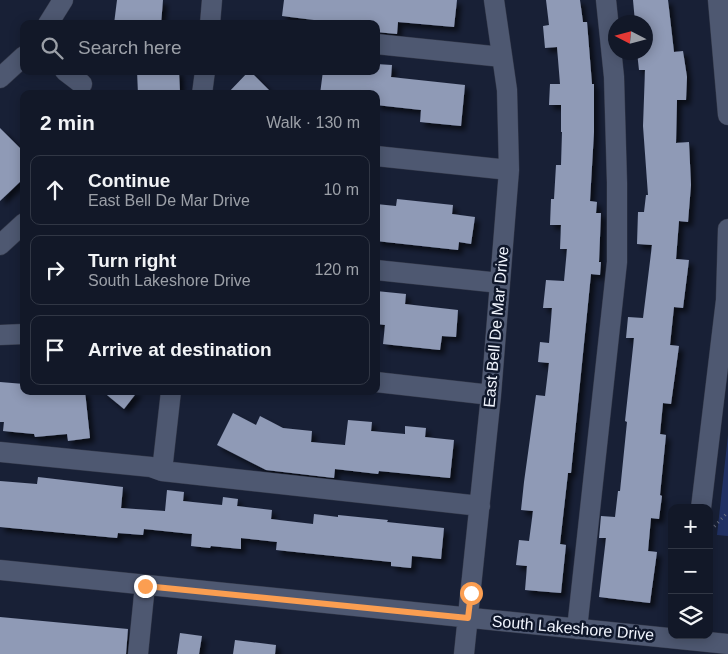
<!DOCTYPE html>
<meta charset="utf-8">
<style>
body{margin:0;font-family:Helvetica,sans-serif;background:#1b2130;color:#f1f3f6}
.controls{position:absolute;right:15px;bottom:15px;display:grid;overflow:hidden;border-radius:10px;box-shadow:0 2px 12px #0003}
.controls button{width:45px;height:45px;display:grid;place-items:center;padding:0;border:0;border-bottom:1px solid #313745;background:#121828;color:#f1f3f6;font:25px sans-serif}
.compass{position:absolute;left:608px;top:15px;width:45px;height:45px;border-radius:50%;background:#121828;box-shadow:0 2px 12px #0003;rotate:276deg}
.stop{position:absolute;width:15px;height:15px;margin:-11px;border:4px solid #fb9e51;border-radius:50%;background:#fff}
.stop.end{background:#fb9e51;border-color:#fff;box-shadow:0 1px 5px #0008}
.list{margin:0;padding:0;list-style:none}
h2{display:flex;justify-content:space-between;align-items:center;height:65px;margin:0;padding:0 20px;font-size:21px}
h2 small{font-size:16px;font-weight:400;color:#9ca0a8}
.list li{display:grid;grid-template-columns:32px 1fr auto;gap:15px;align-items:center;box-sizing:border-box;height:70px;margin:0 10px 10px;padding:0 10px;border:1px solid #313745;border-radius:10px}
.list b{display:block;font-size:19px;white-space:nowrap}
.list p{margin:0;font-size:16px;white-space:nowrap;color:#9ca0a8}
.list em{font-size:16px;font-style:normal;color:#9ca0a8}
.icon{flex:none;width:28px;height:28px;fill:none;stroke:currentColor;stroke-width:2;stroke-linecap:round;stroke-linejoin:round}
.map{position:relative;flex:none;width:728px;height:654px;overflow:hidden}
.search{position:absolute;background:#121828;box-shadow:0 2px 12px #0003;left:20px;top:20px;width:360px;height:55px;display:flex;align-items:center;gap:12px;box-sizing:border-box;padding:0 18px;border-radius:10px;color:#9ca0a8;font-size:19px}
.panel{position:absolute;background:#121828;box-shadow:0 2px 12px #0003;left:20px;top:90px;width:360px;height:305px;border-radius:10px}
.map>svg:first-child{display:block}
.green{fill:#213164}
.building{fill:#8f9ab6;filter:url(#shadow)}
.lines{fill:none;stroke-linecap:round;stroke-linejoin:round}
.minor-casing{stroke:#333849;stroke-width:21}
.path{stroke:#686e7f;stroke-width:3;stroke-dasharray:1 4;stroke-linecap:butt}
.minor{stroke:#4e5871;stroke-width:20}
.route{stroke:#fb9e51;stroke-width:6}
.labels{text-anchor:middle;dominant-baseline:central;stroke-width:5;stroke-linejoin:round;paint-order:stroke}
.street-label{font-size:16px;fill:#f0f4fd;stroke:#0f172b}
</style>
<div class="map">
<svg width="728" height="654" viewBox="0 0 728 654">
<defs>
<filter id="shadow"><feDropShadow dx="4.5" dy="4.5" stdDeviation="2.5" flood-color="#0009"/></filter>
</defs>
<rect width="100%" height="100%" fill="#182036"/>
<path class="green" d="M728 435V536L717 535Z"/>
<path class="building" d="M117 0H163L161 24H114Z
M284 0H457L454 27 398 22 397 34 376 32V24H346L282 16Z
M546 0H580L583 22H587L592 84H594V132L590 201 597 202 596 213H601L599 262H601L600 275 591 274 571 473H568L560 544 566 545 561 593 525 590 527 566 516 565 519 540 529 541 533 511 521 510 524 482 536 395 545 396 549 363 538 362 540 342 549 343 552 308H543L546 280 564 281 567 249H560L561 225H550L551 199H554L556 165H561L562 132H561V105H549L550 84H560L557 47 545 48 543 26 549 25Z
M633 0H668L674 52 683 51 687 77 686 100H677L676 143 689 142 691 185 688 222 679 221 676 259 689 260 683 308 674 307 670 345 679 346 671 404 663 403 660 434 666 435 660 495 662 496 659 519 651 518 648 551 657 552 650 603 599 597 606 538H599L601 516 615 517 618 491H620L627 422 625 421 634 338H626L628 317 643 318 652 245 637 244 638 212H644L646 195H648L643 126 645 70H639L637 52H646V22H635Z
M376 64 392 65 391 77 465 85 461 126 420 122 421 110 376 105V94H320L323 71H376Z
M137 71H179L180 92 138 94Z
M249 71H250L273 94H227Z
M0 128 24 152V178L0 201Z
M397 199 453 205 452 214 475 217 471 244 459 242 458 250 376 241V204L396 206Z
M376 291 406 294 405 304 458 310 456 337 442 336 440 350 383 344 385 325 376 324Z
M0 382 24 384V391H26L25 393 47 391H85L90 438 68 441 67 434 35 437 34 434 3 431 4 422H0Z
M102 391H138L124 409Z
M233 413 256 425 260 416 283 428 312 431 311 442 345 445 348 420 372 422 371 431 405 434V426L426 428 425 437 454 440 450 478 379 471 378 474 335 469 334 478 266 470 217 445Z
M38 477 123 487 121 508 165 511 167 490 184 492 183 501 222 505 223 497 238 499 237 506 272 510 271 519 313 524 314 514 338 517V515L388 520 387 522 444 528 441 559 412 556 411 568 391 566V562L276 550 277 542 241 538V549L211 546 210 548 191 546 192 534 144 529 143 535 118 533 117 538 0 527V481L37 484Z
M0 617 128 629 126 654H0Z
M180 633 202 636 199 654H177Z
M235 640 276 645 275 654H233Z"/>
<g class="lines">
<defs>
<path id="minor" d="M718 0 728 115
M48 24 63 0
M210 24 212 0
M376 44 502 57
M65 71 82 84
M0 78 24 56
M202 94 205 71
M376 156 509 170
M0 245 24 223
M376 270 500 283
M0 335 24 334
M376 382 491 395
M0 452 151 467 162 471 480 506
M162 471 171 391
M701 508 726 300 728 229
M0 570 728 644
M577 629 617 262V183L614 77 606 0
M138 654 145 585
M464 654 491 395 509 170 507 90 494 0"/>
</defs>
<use href="#minor" class="minor-casing"/>
<path class="path" d="M711 530 728 512"/>
<use href="#minor" class="minor"/>
</g>
<g class="lines">
<path class="route" d="M145 586 468 618 471 593"/>
</g>
<g class="labels">
<g class="street-label">
<text transform="translate(496 327) rotate(-85)">East Bell De Mar Drive</text>
<text transform="translate(573 628) rotate(5)">South Lakeshore Drive</text>
</g>
</g>
</svg>
<div class="controls">
<button>+</button>
<button>−</button>
<button><svg class="icon" aria-label="layers" viewBox="0 0 24 24"><path d="M12 4l9 5-9 5-9-5zM3 14l9 5 9-5"/></svg></button>
</div>
<svg class="compass" viewBox="-18 -18 36 36"><path d="M0-13l5 13h-10z" fill="#e53935"/><path d="M0 13l5-13h-10z" fill="#9ca0a8"/></svg>
<div class="stop" style="left:471px;top:593px"></div>
<div class="stop end" style="left:145px;top:586px"></div>
<div class="search"><svg class="icon" aria-label="search" viewBox="0 0 24 24"><circle cx="10" cy="10" r="6"/><path d="M15 15l6 6"/></svg>Search here</div>
<section class="panel">
<h2>2 min<small>Walk · 130 m</small></h2>
<ul class="list">
<li><svg class="icon" aria-label="ahead" viewBox="0 0 24 24"><path d="M12 20V5M6 11l6-6 6 6"/></svg><div><b>Continue</b><p>East Bell De Mar Drive</p></div><em>10 m</em></li>
<li><svg class="icon" aria-label="right" viewBox="0 0 24 24"><path d="M7 20v-9h11M14 6l5 5-5 5"/></svg><div><b>Turn right</b><p>South Lakeshore Drive</p></div><em>120 m</em></li>
<li><svg class="icon" aria-label="arrive" viewBox="0 0 24 24"><path d="M6 21V4h12l-3 4 3 4H6"/></svg><div><b>Arrive at destination</b></div></li>
</ul>
</section>
</div>
